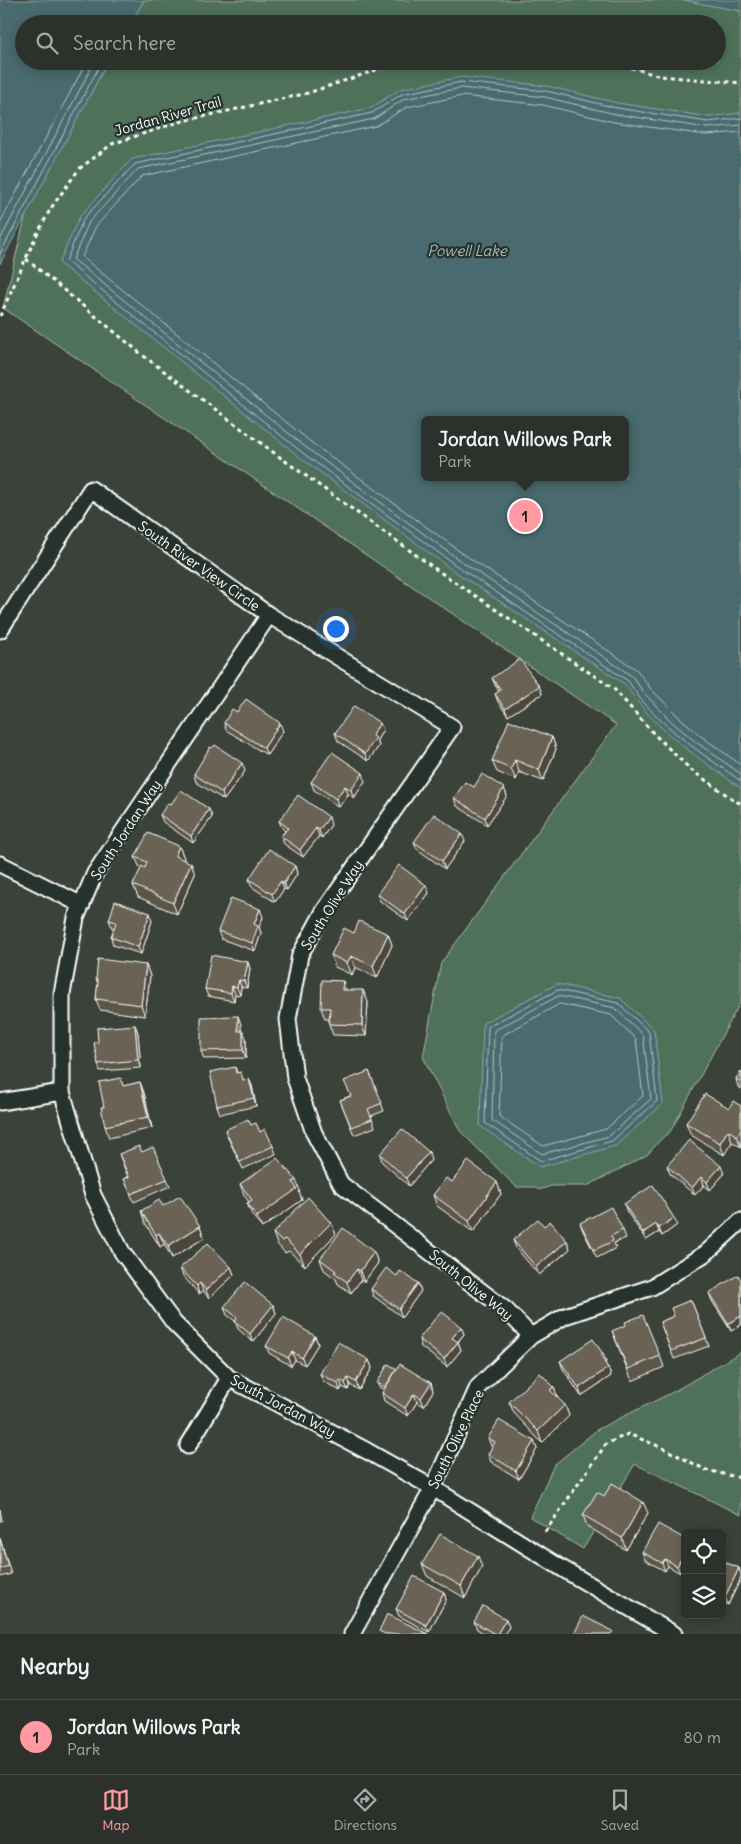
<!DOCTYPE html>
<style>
body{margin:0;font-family:Delius,sans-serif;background:#383e37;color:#f1f3f6}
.controls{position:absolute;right:15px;bottom:15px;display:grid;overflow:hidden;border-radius:8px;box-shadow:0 2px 12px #0003}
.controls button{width:45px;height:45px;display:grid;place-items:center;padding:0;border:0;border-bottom:1px solid #484d47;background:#2c322b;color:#f1f3f6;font:25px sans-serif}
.you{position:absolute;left:335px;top:628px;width:18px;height:18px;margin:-12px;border:4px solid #fff;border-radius:50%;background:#1a73e8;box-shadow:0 0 0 8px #1a73e833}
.badge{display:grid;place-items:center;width:32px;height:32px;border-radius:50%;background:#ff9aa2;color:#111;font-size:16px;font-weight:700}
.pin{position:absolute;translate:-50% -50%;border:2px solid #fff;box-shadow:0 1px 5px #0006}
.popup{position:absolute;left:421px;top:416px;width:208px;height:65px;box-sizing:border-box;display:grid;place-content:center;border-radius:8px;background:#2c322b;filter:drop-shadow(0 1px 4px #0005);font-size:16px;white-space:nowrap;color:#a6aaa9}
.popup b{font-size:19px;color:#f1f3f6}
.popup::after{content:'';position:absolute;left:50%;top:100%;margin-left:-10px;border:10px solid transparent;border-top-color:#2c322b}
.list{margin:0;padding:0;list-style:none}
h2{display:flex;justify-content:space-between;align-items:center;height:65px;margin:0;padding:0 20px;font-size:21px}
h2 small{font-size:16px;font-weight:400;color:#a6aaa9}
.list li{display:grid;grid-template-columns:32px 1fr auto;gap:15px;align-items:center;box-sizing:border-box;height:75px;padding:0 20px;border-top:1px solid #484d47}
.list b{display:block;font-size:19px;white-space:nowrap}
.list p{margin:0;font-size:16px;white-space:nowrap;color:#a6aaa9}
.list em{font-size:16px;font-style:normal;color:#a6aaa9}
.icon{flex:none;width:28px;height:28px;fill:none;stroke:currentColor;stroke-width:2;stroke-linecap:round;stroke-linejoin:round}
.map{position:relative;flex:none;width:741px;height:1634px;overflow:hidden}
.search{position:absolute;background:#2c322b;box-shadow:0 2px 12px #0003;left:15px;right:15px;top:15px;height:55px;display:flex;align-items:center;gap:12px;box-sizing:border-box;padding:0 18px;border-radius:28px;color:#a6aaa9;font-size:19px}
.sheet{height:140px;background:#2c322b}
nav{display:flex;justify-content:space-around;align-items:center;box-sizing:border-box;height:70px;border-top:1px solid #484d47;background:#2c322b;font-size:14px;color:#a6aaa9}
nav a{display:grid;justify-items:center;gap:2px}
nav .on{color:#ff9aa2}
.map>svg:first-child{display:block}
.green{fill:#50715a;stroke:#a8b8ac;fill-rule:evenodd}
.water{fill:#486b6e;stroke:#91a6a8;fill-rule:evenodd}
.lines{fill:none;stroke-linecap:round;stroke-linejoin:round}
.shore{stroke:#b6c4c5;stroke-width:1}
.minor-casing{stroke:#fff;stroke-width:19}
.path{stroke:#fff;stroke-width:3;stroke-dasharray:4 4;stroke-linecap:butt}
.minor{stroke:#26332d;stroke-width:15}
.wall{fill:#5c5648;stroke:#fff}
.shaded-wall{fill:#4b463b;stroke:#fff}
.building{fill:#6b6454;stroke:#fff}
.labels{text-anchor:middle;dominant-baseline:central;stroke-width:4.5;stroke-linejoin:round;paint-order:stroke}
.street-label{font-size:14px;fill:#fff;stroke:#26332d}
.water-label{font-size:15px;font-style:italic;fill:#adbcbe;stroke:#26332d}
</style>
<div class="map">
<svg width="741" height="1634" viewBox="0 0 741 1634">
<rect width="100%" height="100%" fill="#3b4239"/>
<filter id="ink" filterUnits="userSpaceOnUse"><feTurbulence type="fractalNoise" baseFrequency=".02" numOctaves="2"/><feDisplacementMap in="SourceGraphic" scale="10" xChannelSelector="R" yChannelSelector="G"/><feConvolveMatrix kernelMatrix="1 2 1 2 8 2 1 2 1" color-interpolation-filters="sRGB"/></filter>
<g filter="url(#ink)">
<path class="green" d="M144 0H686L741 11V1001L670 1132 663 1137 647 1155 587 1186H551L539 1190 534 1187H516L460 1131 423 1057 441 963 616 725 3 308 26 214 108 61H717V24H130ZM425 420H625V477H425Z
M741 1352V1515L635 1464 583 1549 530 1517 554 1465 598 1429 673 1392Z"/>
<path class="water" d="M0 0H144L130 24H24V61H108L0 264Z
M686 0H741V11L692 2Z
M461 77 547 86 617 103 709 117 741 113V788C699 758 653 729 626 685L451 569 301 458 59 263 80 216 132 159 371 108 400 89ZM425 420H625V477H425Z
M557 984 620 998 654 1030 663 1104 615 1146 540 1167 480 1126 483 1023Z"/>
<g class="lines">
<path class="shore" d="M741 118 708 122 617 108 546 91 461 82 402 94 372 113 135 164 84 218 66 261 304 454 454 564 628 681C632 686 635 692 639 697 667 731 705 756 741 781
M741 125 707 128 615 114 545 97 461 88 404 99 374 119 138 169 89 222 73 259 308 449 458 559 632 676 644 693 672 722 696 742 741 774
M741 132 706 135 614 122 543 105 462 96 407 107 376 126 142 176 96 226 82 257 312 443 462 553 637 670 650 688 678 716 701 736 741 765
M0 223 87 61
M0 240 95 61
M0 254 102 61
M558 990 618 1003 649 1032 657 1101 612 1141 541 1161 485 1123 488 1027Z
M559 996 615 1008 643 1035 651 1099 609 1136 542 1154 492 1120 494 1031Z
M560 1004 611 1015 636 1039 643 1096 606 1129 543 1146 499 1116 502 1036Z"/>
<defs>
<path id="minor" d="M269 615 95 873 76 918 62 994V1092L93 1195 122 1252 174 1323 229 1378 367 1451 433 1488 563 1569 674 1634
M0 630 91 489 269 615 452 727 324 911 300 955 288 1019 295 1078 314 1133 341 1184 506 1310 531 1336
M0 864 82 905
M0 1102 62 1092
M188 1446 229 1378
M352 1634 433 1488 478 1387 531 1336 565 1316 652 1287 706 1253 741 1221"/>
</defs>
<use href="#minor" class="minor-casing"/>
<path class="path" d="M608 61 660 76 741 83
M26 259 145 357 281 458 437 570 614 689 655 735 691 770 737 802 741 803
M0 316 36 236 51 208 79 169 112 144 179 122 308 93 403 61
M545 1532 606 1444 628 1434 661 1447 706 1470 741 1478"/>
<use href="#minor" class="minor"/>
</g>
<path class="wall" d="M492 678 539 686 542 694 508 716 498 702 495 694 499 692 495 685Z
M237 712 283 731 267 755 226 730 224 723Z
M380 723 383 730 377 740 379 746 368 761 338 741 335 733Z
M552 737 556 749 543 781 519 772 516 780 497 772 492 761Z
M245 771 224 800 196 782 194 774Z
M365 781 354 798 348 794 339 807 314 790 311 782Z
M474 787 504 788 507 796 487 825 457 806 454 798Z
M209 809 212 817 193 843 163 822 160 815Z
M279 821 331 825 322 838 319 836 303 857 284 844 281 836 285 831 282 828Z
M465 841 445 869 417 849 414 842Z
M179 846 184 858 183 859 195 874 177 914 138 897 133 885 141 869 140 868 135 857Z
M295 866 297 874 287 890 284 889 275 902 252 887 249 879Z
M429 893 408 921 380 901 377 894Z
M263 917 259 927 261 933 255 951 221 939 218 931Z
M109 920 152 921 141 954 113 945 111 937 114 928H112Z
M354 933 388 934 392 945 377 978 355 967 352 975 335 967 331 955Z
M248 962 250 969 247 988 241 987 240 995 235 994 234 1001 208 996 205 989Z
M146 965 150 976 145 1016 100 1010 96 999 98 984 96 979Z
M346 990 368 1002 366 1036 333 1035 329 1024V1019H325L321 1008Z
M241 1024V1031L246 1038V1058L204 1059 201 1051Z
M135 1025 138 1033 141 1068 100 1071 98 1064V1042Z
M235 1067 237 1072 244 1080 249 1079 252 1086 256 1106 220 1114 217 1106Z
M369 1071 384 1111 371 1116 375 1127 354 1135 340 1100 350 1096Z
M741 1071V1089L738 1087 736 1079Z
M140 1082 144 1093 152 1128 109 1138 105 1126 104 1107 124 1086Z
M741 1106V1147L732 1142 724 1155 691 1135 686 1123Z
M251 1125 260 1132 273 1146 276 1154 243 1169 228 1138 225 1130Z
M142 1152 167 1179 170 1186 134 1202 124 1179 128 1177 119 1154Z
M380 1154 431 1160 409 1186 382 1162Z
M667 1166 724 1174 710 1190 704 1185 695 1195 670 1174Z
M452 1182H497L501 1194 473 1232 437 1206 433 1195Z
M240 1184 300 1191 299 1192 302 1200 262 1228 252 1215 247 1203 249 1202 244 1195Z
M624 1204 677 1225 662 1236 659 1232 646 1240 627 1212Z
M163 1206 200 1226 204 1238 172 1258 164 1244 160 1247 145 1223 141 1211Z
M580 1223 623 1230 626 1238 614 1243 616 1248 597 1258 583 1231Z
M544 1226 567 1241 570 1249 539 1275 516 1248 513 1240Z
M273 1233 336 1234 305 1266 289 1251 285 1253 277 1244Z
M374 1252 378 1263 364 1282 361 1280 351 1293 338 1284 336 1279 324 1270 320 1259Z
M231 1267 234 1275 209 1298 203 1291 199 1294 183 1276 180 1268Z
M397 1276 418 1283 421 1291 402 1317 373 1296 371 1289Z
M741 1280V1325L731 1331 712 1301 709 1293Z
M691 1300 709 1346 674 1359 660 1322 674 1316Z
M273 1305 276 1313 253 1342 238 1329 235 1321 227 1315 224 1307Z
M461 1327 464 1334 458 1342 461 1350 447 1367 421 1347 419 1339Z
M612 1331 660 1356 664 1367 632 1381Z
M315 1336 318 1344 305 1365 295 1360 291 1366 269 1353 266 1346Z
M603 1354 606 1362 605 1363 608 1368 611 1376 581 1396 563 1369 560 1361Z
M369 1360 372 1368 359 1390 350 1385 348 1390 342 1387 340 1391 323 1381 320 1374Z
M397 1369 431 1383 433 1391 424 1406 417 1402 408 1416 384 1401 382 1393 384 1390 379 1387 377 1383Z
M558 1398 565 1405 569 1416 542 1443 514 1413 509 1402Z
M488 1438 534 1441 537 1449 519 1479 491 1462 488 1454 493 1447 491 1446Z
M604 1496 648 1513 626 1550 587 1526 583 1515Z
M0 1509 2 1521H0Z
M0 1538 11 1574 0 1577Z
M685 1539V1564L680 1573 668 1566 665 1571 645 1560 642 1552Z
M722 1561 739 1568 741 1574V1578L728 1605 722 1602Z
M422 1564 482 1567 465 1598 427 1576Z
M444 1592 446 1600 429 1632 399 1616 396 1609Z
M506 1619 509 1627 504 1634H485L477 1629 474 1622Z"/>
<path class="shaded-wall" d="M539 686 542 694 508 716 505 709Z
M280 723 283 731 267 755 264 748Z
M380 723 383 730 377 740 379 746 368 761 365 754 372 735Z
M552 737 556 749 543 781 539 770Z
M515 760 519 772 516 780 511 769Z
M242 763 245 771 224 800 222 793Z
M363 773 365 781 354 798 351 790Z
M345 786 348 794 339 807 336 799Z
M504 788 507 796 487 825 485 818Z
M209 809 212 817 193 843 191 836Z
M329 817 331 825 322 838 319 830Z
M316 828 319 836 303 857 300 850Z
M462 834 465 841 445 869 442 861Z
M179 846 184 858 179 867 175 856Z
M191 863 195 874 177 914 173 903Z
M295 866 297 874 287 890 284 883Z
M281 881 284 889 275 902 272 894Z
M426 885 429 893 408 921 405 914Z
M260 909 263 917 259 927 261 933 255 951 252 943 254 924Z
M150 913 152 921 141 954 138 947Z
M388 934 392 945 377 978 373 966Z
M351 956 355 967 352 975 347 963Z
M248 962 250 969 247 988 244 981Z
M146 965 150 976 145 1016 141 1005Z
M239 980 241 987 240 995 237 987Z
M343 981 347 993 342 990Z
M232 986 235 994 234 1001 231 993Z
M363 990 368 1002 366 1036 362 1025Z
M238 1016 241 1024V1038L238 1031Z
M135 1025 138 1033 141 1068 138 1060Z
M243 1031 246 1038V1058L243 1050Z
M249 1079 252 1086 256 1106 254 1098Z
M140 1082 144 1093 152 1128 148 1117Z
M741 1129V1147L737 1136Z
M728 1130 732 1142 724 1155 720 1143Z
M429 1152 431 1160 409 1186 406 1178Z
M721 1166 724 1174 710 1190 707 1182Z
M701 1177 704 1185 695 1195 692 1188Z
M296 1180 300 1191 299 1192 302 1200 262 1228 257 1217Z
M497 1182 501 1194 473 1232 469 1221Z
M674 1218 677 1225 662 1236 659 1228Z
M331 1223 336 1234 305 1266 300 1254Z
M656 1224 659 1232 646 1240 643 1233Z
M200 1226 204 1238 172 1258 168 1246Z
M159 1233 164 1244 160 1247 156 1235Z
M567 1241 570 1249 539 1275 536 1267Z
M374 1252 378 1263 364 1282 360 1271Z
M231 1267 234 1275 209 1298 206 1290Z
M357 1269 361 1280 351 1293 347 1282Z
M200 1283 203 1291 199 1294 197 1286Z
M418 1283 421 1291 402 1317 399 1309Z
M273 1305 276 1313 253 1342 250 1334Z
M741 1316V1325L731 1331 728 1324Z
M461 1327 464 1334 455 1345 452 1338Z
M315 1336 318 1344 305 1365 302 1358Z
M458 1342 461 1350 447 1367 444 1359Z
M292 1352 295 1360 291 1366 288 1358Z
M603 1354 606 1362 603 1364 601 1356Z
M369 1360 372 1368 359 1390 356 1382Z
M608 1368 611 1376 581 1396 579 1388Z
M348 1378 350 1385 348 1390 345 1383Z
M340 1380 342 1387 340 1391 338 1383Z
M431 1383 433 1391 424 1406 421 1398Z
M554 1387 558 1399 550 1390Z
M414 1394 417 1402 408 1416 405 1408Z
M565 1405 569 1416 542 1443 538 1431Z
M534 1441 537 1449 519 1479 516 1471Z
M643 1502 648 1513 626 1550 622 1538Z
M685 1552V1564L680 1573 677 1566Z
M478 1556 482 1567 465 1598 461 1586Z
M665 1559 668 1566 665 1571 662 1563Z
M739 1568 741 1574V1578L728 1605 725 1597Z
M444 1592 446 1600 429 1632 426 1625Z
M506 1619 509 1627 504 1634H497Z"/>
<path class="building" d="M520 659 539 686 505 709 495 694 501 690 492 678Z
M246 699 280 723 264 748 224 723 232 709 237 712Z
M354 706 380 723 372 735 376 738 365 754 335 733Z
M509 720 552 737 539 770 515 760 511 769 492 761Z
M215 745 242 763 222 793 194 774 210 747 212 748Z
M332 752 363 773 351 790 345 786 336 799 311 782Z
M482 774 504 788 485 818 454 798 465 782 474 787Z
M181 790 209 809 191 836 160 815 168 803 171 804Z
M298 795 329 817 319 830 316 828 300 850 281 836 288 828 279 821Z
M434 814 462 834 442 861 414 842Z
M148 833 179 846 175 856 191 863 173 903 133 885 142 866 145 868 147 862 135 857Z
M269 849 295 866 284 883 281 881 272 894 249 879Z
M399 865 426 885 405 914 377 894Z
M231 898 260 909 254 924 258 926 252 943 218 931Z
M115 901 150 913 138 947 111 937 116 922 109 920Z
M359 921 388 934 373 966 351 956 347 963 331 955 344 928 354 933Z
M211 955 248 962 244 981 239 980 237 987 232 986 231 993 205 989Z
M98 959 146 965 141 1005 96 999 98 980 96 979Z
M322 980 343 981 342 990H363L362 1025 329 1024 330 1008H321Z
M238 1016V1031H243V1050L201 1051V1017Z
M135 1025 138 1060 98 1064 94 1043 98 1042 97 1028Z
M235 1067 236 1073 241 1072 243 1080 249 1079 254 1098 217 1106 210 1072Z
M369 1071 382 1103 368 1109 372 1119 351 1127 340 1100 351 1096 344 1081Z
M741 1071V1083L736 1079Z
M121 1078 123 1086 140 1082 148 1117 105 1126 101 1107H104L99 1082Z
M705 1094 729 1108 733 1101 741 1106V1129L737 1136 728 1130 720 1143 686 1123Z
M248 1119 251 1125 256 1123 260 1132 265 1129 273 1146 240 1162 225 1130Z
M402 1129 429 1152 406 1178 380 1154Z
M689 1140 721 1166 707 1182 701 1177 692 1188 667 1166Z
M139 1146 142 1152 153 1147 167 1179 131 1194 124 1179 129 1177 119 1154Z
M277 1158 296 1180 293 1182 297 1189 257 1217 247 1203 252 1200 240 1184Z
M468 1161 497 1182 469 1221 433 1195 446 1178 452 1182Z
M653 1185 674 1218 659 1228 656 1224 643 1233 624 1204Z
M180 1196 200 1226 168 1246 159 1233 156 1235 141 1211 159 1200 163 1206Z
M308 1197 331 1223 300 1254 285 1239 281 1241 273 1233Z
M611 1207 623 1230 611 1236 613 1241 594 1250 580 1223Z
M538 1219 544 1226 550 1221 567 1241 536 1267 513 1240Z
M343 1228 374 1252 360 1271 357 1269 347 1282 334 1272 336 1271 320 1259Z
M208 1243 231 1267 206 1290 200 1283 197 1286 180 1268Z
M386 1268 397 1276 400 1271 418 1283 399 1309 371 1289Z
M738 1275 741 1280V1316L728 1324 709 1293Z
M245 1282 273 1305 250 1334 235 1321 237 1317 224 1307Z
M691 1300 706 1338 671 1351 660 1322 674 1316 671 1308Z
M441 1311 461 1327 452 1338 458 1342 444 1359 419 1339Z
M643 1315 660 1356 628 1369 612 1331 626 1325 625 1322Z
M283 1317 315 1336 302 1358 292 1352 288 1358 266 1346Z
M593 1339 603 1354 601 1356 608 1368 579 1388 560 1361Z
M338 1342 369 1360 356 1382 348 1378 345 1383 340 1380 338 1383 320 1374Z
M388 1364 397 1369 385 1387 377 1383Z
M400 1364 431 1383 421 1398 414 1394 405 1408 382 1393Z
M540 1373 554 1387 550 1390 565 1405 538 1431 509 1402Z
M499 1420 534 1441 516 1471 488 1454 495 1442 488 1438Z
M612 1483 643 1502 622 1538 583 1515 597 1492 604 1496Z
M658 1524 685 1539V1552L677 1566 665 1559 662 1563 642 1552Z
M440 1534 478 1556 461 1586 422 1564Z
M0 1539 8 1566 0 1569Z
M722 1561 739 1568 725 1597 722 1596Z
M414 1576 444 1592 426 1625 396 1609Z
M483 1606 506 1619 497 1634H495L474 1622Z
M387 1614 428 1634H385L379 1631Z
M583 1616 613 1631 611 1634H574Z"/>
</g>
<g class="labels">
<g class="street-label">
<text transform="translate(168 116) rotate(-16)">Jordan River Trail</text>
<text transform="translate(199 566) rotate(35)">South River View Circle</text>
<text transform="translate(126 830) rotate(-57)">South Jordan Way</text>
<text transform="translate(332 905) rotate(-58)">South Olive Way</text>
<text transform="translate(471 1285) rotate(39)">South Olive Way</text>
<text transform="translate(283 1406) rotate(28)">South Jordan Way</text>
<text transform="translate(456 1439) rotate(-64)">South Olive Place</text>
</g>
<g class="water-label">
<text x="467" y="250">Powell Lake</text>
</g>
</g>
</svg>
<div class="controls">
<button><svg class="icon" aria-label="locate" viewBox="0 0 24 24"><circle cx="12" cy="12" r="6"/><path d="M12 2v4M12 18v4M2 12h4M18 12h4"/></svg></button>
<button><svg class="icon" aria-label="layers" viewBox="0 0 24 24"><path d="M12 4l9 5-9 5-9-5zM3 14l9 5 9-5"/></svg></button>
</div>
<div class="you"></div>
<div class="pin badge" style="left:525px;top:516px">1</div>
<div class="popup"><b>Jordan Willows Park</b>Park</div>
<div class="search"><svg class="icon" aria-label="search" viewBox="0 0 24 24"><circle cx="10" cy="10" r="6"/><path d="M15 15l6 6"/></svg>Search here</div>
</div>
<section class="sheet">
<h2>Nearby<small></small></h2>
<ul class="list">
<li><span class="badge">1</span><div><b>Jordan Willows Park</b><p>Park</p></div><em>80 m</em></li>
</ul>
</section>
<nav>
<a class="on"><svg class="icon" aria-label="map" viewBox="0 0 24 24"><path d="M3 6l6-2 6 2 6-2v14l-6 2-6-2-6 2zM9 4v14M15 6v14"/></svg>Map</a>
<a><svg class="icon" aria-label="directions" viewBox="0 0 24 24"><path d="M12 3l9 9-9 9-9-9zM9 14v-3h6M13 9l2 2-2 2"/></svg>Directions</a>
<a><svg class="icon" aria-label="saved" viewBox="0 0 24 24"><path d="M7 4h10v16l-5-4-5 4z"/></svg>Saved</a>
</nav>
